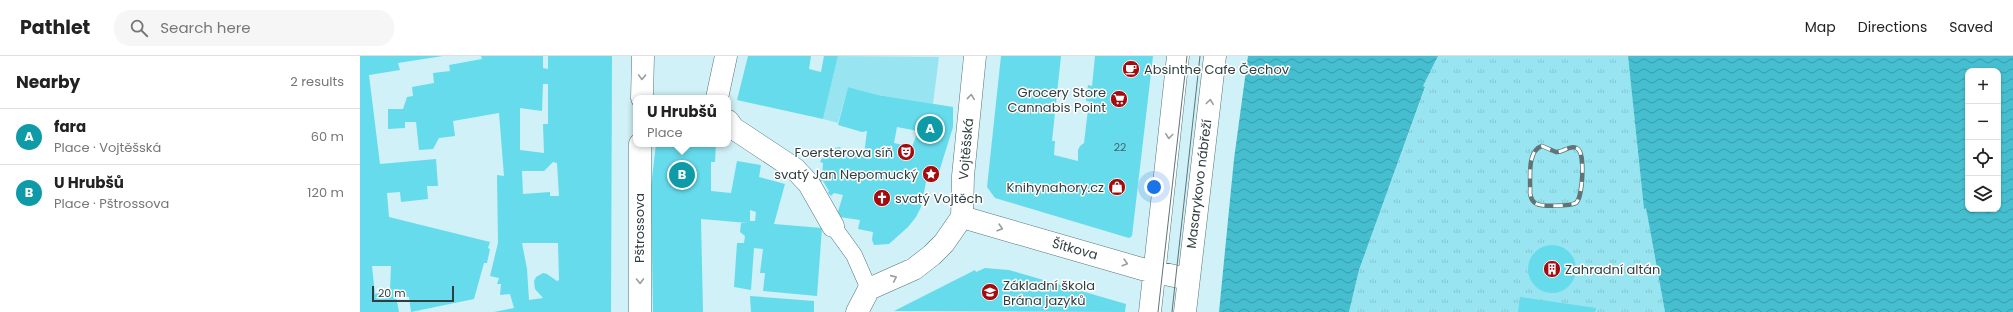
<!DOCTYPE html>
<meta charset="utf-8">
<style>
body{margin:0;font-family:Poppins,sans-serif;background:#f6f6f6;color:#222}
.controls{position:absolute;right:12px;top:12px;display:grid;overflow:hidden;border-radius:8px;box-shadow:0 1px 3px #0004}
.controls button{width:36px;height:36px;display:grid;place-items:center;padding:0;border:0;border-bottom:1px solid #e0e0e0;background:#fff;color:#222;font:20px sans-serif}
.scale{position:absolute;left:12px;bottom:10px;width:82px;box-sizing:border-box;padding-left:4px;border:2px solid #313e40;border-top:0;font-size:11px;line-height:14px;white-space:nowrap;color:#313e40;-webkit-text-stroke:3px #fff;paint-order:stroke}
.you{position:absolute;left:794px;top:131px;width:14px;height:14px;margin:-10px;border:3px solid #fff;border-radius:50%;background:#1a73e8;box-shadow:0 0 0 6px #1a73e833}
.badge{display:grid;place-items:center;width:26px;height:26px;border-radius:50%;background:#a30b0e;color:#fff;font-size:13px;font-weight:700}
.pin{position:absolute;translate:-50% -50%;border:2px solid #fff;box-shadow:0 1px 4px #0006}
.popup{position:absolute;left:273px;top:39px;width:98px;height:52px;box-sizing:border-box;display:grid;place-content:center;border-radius:8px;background:#fff;filter:drop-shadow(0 1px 3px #0005);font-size:13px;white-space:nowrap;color:#767676}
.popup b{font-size:15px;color:#222}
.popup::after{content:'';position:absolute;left:50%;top:100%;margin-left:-8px;border:8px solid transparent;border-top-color:#fff}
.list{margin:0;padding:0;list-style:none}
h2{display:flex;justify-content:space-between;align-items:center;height:52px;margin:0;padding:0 16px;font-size:17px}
h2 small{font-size:13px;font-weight:400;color:#767676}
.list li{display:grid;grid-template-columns:26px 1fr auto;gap:12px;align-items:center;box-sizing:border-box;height:56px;padding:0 16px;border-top:1px solid #e0e0e0}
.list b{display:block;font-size:15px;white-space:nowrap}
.list p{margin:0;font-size:13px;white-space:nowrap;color:#767676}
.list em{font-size:13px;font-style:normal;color:#767676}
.icon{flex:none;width:22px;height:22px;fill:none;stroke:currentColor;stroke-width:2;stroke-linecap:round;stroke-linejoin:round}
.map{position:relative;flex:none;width:1653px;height:256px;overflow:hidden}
header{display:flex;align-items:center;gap:24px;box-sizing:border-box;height:56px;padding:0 20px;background:#fff;border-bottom:1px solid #e0e0e0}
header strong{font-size:19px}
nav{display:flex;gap:22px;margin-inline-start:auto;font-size:14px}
.search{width:280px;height:36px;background:#f6f6f6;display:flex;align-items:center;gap:10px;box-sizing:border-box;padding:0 14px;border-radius:16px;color:#767676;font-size:15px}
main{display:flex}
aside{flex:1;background:#fff}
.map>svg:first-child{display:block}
.grass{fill:#98e5f1}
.park{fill:url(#park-tufts)}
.water{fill:url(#water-waves);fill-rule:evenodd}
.building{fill:#66dbec;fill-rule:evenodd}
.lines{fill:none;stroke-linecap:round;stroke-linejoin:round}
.lane-casing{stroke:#567478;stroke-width:17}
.street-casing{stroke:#567478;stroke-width:23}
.lane{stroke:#fff;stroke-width:16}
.street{stroke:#fff;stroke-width:22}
.tram{stroke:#607376;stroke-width:1}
.rail-casing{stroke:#607376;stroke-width:4.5}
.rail{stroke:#fff;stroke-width:3;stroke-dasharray:9;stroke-linecap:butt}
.oneway{stroke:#989ea0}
.labels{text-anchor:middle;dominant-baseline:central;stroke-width:3;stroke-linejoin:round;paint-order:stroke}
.number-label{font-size:11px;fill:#3e656b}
.poi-label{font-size:13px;fill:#313e40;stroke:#fff;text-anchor:start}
.street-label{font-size:13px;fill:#313e40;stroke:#fff}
</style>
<header>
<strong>Pathlet</strong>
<div class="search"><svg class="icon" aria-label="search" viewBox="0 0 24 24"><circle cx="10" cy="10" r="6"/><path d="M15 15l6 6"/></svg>Search here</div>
<nav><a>Map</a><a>Directions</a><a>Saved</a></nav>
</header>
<main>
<aside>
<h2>Nearby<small>2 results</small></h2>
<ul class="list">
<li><span class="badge" style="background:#0f9aa8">A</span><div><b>fara</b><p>Place · Vojtěšská</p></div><em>60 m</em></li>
<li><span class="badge" style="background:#0f9aa8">B</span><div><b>U Hrubšů</b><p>Place · Pštrossova</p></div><em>120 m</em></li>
</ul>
</aside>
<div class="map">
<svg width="1653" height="256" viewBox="0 0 1653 256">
<defs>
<pattern id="park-tufts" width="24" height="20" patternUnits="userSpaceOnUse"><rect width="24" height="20" fill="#98e5f1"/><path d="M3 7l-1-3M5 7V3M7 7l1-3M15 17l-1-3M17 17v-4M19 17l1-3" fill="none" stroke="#83c6d0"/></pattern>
<pattern id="water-waves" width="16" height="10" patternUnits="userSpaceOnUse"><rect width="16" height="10" fill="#45becf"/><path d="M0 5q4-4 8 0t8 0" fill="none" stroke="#3a9ca9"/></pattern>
</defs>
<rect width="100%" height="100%" fill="#d0f1f7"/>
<path class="grass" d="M478 0 579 1 573 48 518 39 488 31 478 67 463 63Z"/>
<path class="park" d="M1078 0H1268L1284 152H1286L1305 256H989L999 214 1065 32 1063 30Z"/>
<path class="water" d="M888 0H1078L1063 30 1065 31 999 214 989 256H859L874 103Z
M1268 0H1653V256H1305L1286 152 1284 153ZM1608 15H1638V153H1608Z"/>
<path class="building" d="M0 0H83L38 7 40 14 9 19 20 108 76 103 78 130H67L68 143 41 146 40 136 27 137 29 161 130 186 128 192 130 193 127 207H124L114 243 51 256 49 241 36 240 39 256H0ZM12 210H31L30 234 15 238Z
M121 0H183V12L188 13V0H252L251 256H134L154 252 150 238 140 239 141 228H137L139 222 130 220 138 187 137 119 144 120 139 57 93 65 95 80 79 82 73 93 59 94 56 66H45V72L28 73V53H43L47 41 53 40 52 31 74 27 73 17 90 15 89 9 122 3ZM183 28H188V68H183L184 97 160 94V52L182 55ZM193 106 197 107 199 140H190V136L163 138 162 115H184ZM162 187H198L199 224 197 225 187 218 183 217 176 221 174 225 175 233 183 242 169 244 167 213Z
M388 0H451L449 13 461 16 464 0H478L463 63 377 44Z
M641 0H701L692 85H695L694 99 718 105V94L720 90 724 87 729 45H726L728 29 732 30 735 0H793L772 180 769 182 635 142 627 131Z
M488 31 518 39 593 51V71L579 116 567 121 561 151 556 161 548 171 529 188 514 189 512 184 513 176 498 173 500 164 479 161 477 159 483 139 474 137 471 140 468 137 469 135 463 125 459 126 458 122 462 121 463 107 460 106 462 102 466 103 476 96 475 92 480 91 481 95 492 97 493 94H497L496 98 504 99 507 75 502 76 478 69ZM537 71 558 75 552 91 534 87Z
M296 88H356L355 106H351V135L371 137 377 105 401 109 399 121 425 128 414 168 462 172 457 240 403 235 405 217H400L403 193 394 192 391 234 374 231 377 187H384L385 180 380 176 381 167H388L341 163 343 256H293L291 131ZM390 154 396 156 395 165H390Z
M1168 213a24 24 0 1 1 48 0a24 24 0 1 1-48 0Z
M625 212 649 214 766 248 765 256 534 255 615 214 616 216Z
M390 240 454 245V256H391Z
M1160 241 1236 252 1235 256H1158Z"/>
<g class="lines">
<defs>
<path id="lane" d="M473 170 494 199 509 233"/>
<path id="street" d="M282 42 283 0
M357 42 366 0
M368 65 373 72 435 113 449 128 473 170
M602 161 782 213 828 223
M280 256V88
M497 256 509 233 554 213 572 199 584 187 602 161 603 120 615 0
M790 256 818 0
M825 256 855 0"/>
</defs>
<use href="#lane" class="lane-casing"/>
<use href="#street" class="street-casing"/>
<use href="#lane" class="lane"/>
<use href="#street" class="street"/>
<path class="tram" d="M798 256 827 0
M812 256 840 0"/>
<defs>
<path id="rail" d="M1182 90 1196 96C1204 96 1211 88 1218 93 1225 98 1223 141 1216 147 1210 150 1183 151 1177 148 1172 146 1171 142 1170 137 1171 124 1166 95 1182 90Z"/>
</defs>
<use href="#rail" class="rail-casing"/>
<use href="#rail" class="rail"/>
</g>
<defs><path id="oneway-chevron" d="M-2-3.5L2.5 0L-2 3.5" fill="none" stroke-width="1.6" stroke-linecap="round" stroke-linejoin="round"/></defs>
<g class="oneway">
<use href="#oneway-chevron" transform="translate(282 21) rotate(92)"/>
<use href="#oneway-chevron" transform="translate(611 41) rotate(-84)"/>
<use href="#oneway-chevron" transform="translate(850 46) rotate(-83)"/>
<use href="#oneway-chevron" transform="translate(809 80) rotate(97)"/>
<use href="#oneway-chevron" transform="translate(640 172) rotate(16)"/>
<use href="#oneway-chevron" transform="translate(765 207) rotate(16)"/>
<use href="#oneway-chevron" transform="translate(534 222) rotate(-24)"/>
<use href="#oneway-chevron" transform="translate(280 225) rotate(89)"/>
</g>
<defs>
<symbol id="cafe-disc" viewBox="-11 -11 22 22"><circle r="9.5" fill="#a30b0e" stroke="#fff"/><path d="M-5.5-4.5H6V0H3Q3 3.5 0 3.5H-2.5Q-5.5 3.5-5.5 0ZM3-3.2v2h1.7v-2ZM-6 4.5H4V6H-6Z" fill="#fff"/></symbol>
<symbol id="supermarket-disc" viewBox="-11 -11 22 22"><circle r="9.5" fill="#a30b0e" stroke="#fff"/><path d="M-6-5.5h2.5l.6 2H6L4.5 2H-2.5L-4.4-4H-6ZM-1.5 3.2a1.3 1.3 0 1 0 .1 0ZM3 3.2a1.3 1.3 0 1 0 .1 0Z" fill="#fff"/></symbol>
<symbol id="theatre-disc" viewBox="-11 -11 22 22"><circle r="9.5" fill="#a30b0e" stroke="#fff"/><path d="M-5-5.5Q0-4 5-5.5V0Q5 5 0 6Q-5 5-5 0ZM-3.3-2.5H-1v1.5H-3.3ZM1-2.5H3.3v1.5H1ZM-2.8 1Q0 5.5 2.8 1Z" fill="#fff"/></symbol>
<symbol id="sight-disc" viewBox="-11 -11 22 22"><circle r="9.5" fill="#a30b0e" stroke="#fff"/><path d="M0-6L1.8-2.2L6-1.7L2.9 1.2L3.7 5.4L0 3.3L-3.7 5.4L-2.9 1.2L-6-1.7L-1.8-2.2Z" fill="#fff"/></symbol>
<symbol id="shop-disc" viewBox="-11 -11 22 22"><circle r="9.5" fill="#a30b0e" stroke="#fff"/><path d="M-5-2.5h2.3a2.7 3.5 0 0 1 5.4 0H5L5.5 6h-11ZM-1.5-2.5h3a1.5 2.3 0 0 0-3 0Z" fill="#fff"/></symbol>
<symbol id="church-disc" viewBox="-11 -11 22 22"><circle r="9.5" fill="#a30b0e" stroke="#fff"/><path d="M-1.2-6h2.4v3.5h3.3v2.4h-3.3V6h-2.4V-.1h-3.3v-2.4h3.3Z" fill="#fff"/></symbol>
<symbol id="building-disc" viewBox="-11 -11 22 22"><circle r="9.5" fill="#a30b0e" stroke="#fff"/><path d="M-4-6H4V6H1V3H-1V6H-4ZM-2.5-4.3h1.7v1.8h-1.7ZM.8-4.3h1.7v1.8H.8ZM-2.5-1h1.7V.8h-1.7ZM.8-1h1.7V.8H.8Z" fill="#fff"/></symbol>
<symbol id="school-disc" viewBox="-11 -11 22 22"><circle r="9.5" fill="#a30b0e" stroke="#fff"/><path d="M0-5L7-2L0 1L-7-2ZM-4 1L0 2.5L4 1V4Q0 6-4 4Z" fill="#fff"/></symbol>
</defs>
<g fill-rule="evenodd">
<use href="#cafe-disc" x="761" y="3" width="20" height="20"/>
<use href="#supermarket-disc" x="749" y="33" width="20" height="20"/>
<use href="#theatre-disc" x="536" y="86" width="20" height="20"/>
<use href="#sight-disc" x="561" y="108" width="20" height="20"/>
<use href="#shop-disc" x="747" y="121" width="20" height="20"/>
<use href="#church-disc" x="512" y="132" width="20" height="20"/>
<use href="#building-disc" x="1182" y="203" width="20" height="20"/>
<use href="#school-disc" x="620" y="226" width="20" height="20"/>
</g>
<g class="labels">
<g class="number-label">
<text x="760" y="91">22</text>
</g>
<g class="poi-label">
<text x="784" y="13">Absinthe Cafe Čechov</text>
<text x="746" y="36" text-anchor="end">Grocery Store<tspan x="746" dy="15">Cannabis Point</tspan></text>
<text x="533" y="96" text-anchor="end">Foersterova síň</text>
<text x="558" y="118" text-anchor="end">svatý Jan Nepomucký</text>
<text x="744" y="131" text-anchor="end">Knihynahory.cz</text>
<text x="535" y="142">svatý Vojtěch</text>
<text x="1205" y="213">Zahradní altán</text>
<text x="643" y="229">Základní škola<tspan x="643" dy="15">Brána jazyků</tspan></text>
</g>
<g class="street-label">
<text transform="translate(606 93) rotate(-85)">Vojtěšská</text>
<text transform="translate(839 128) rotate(-83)">Masarykovo nábřeží</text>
<text transform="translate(279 172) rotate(-90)">Pštrossova</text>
<text transform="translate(715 193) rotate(16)">Šítkova</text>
</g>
</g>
</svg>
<div class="controls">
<button>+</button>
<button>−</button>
<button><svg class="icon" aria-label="locate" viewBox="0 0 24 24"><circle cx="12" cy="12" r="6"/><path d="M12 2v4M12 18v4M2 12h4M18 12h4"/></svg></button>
<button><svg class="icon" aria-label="layers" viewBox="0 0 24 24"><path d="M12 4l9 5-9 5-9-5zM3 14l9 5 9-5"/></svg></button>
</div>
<div class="scale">20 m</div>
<div class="you"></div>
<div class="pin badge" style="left:570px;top:73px;background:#0f9aa8">A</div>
<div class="pin badge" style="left:322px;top:119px;background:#0f9aa8">B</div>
<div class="popup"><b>U Hrubšů</b>Place</div>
</div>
</main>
